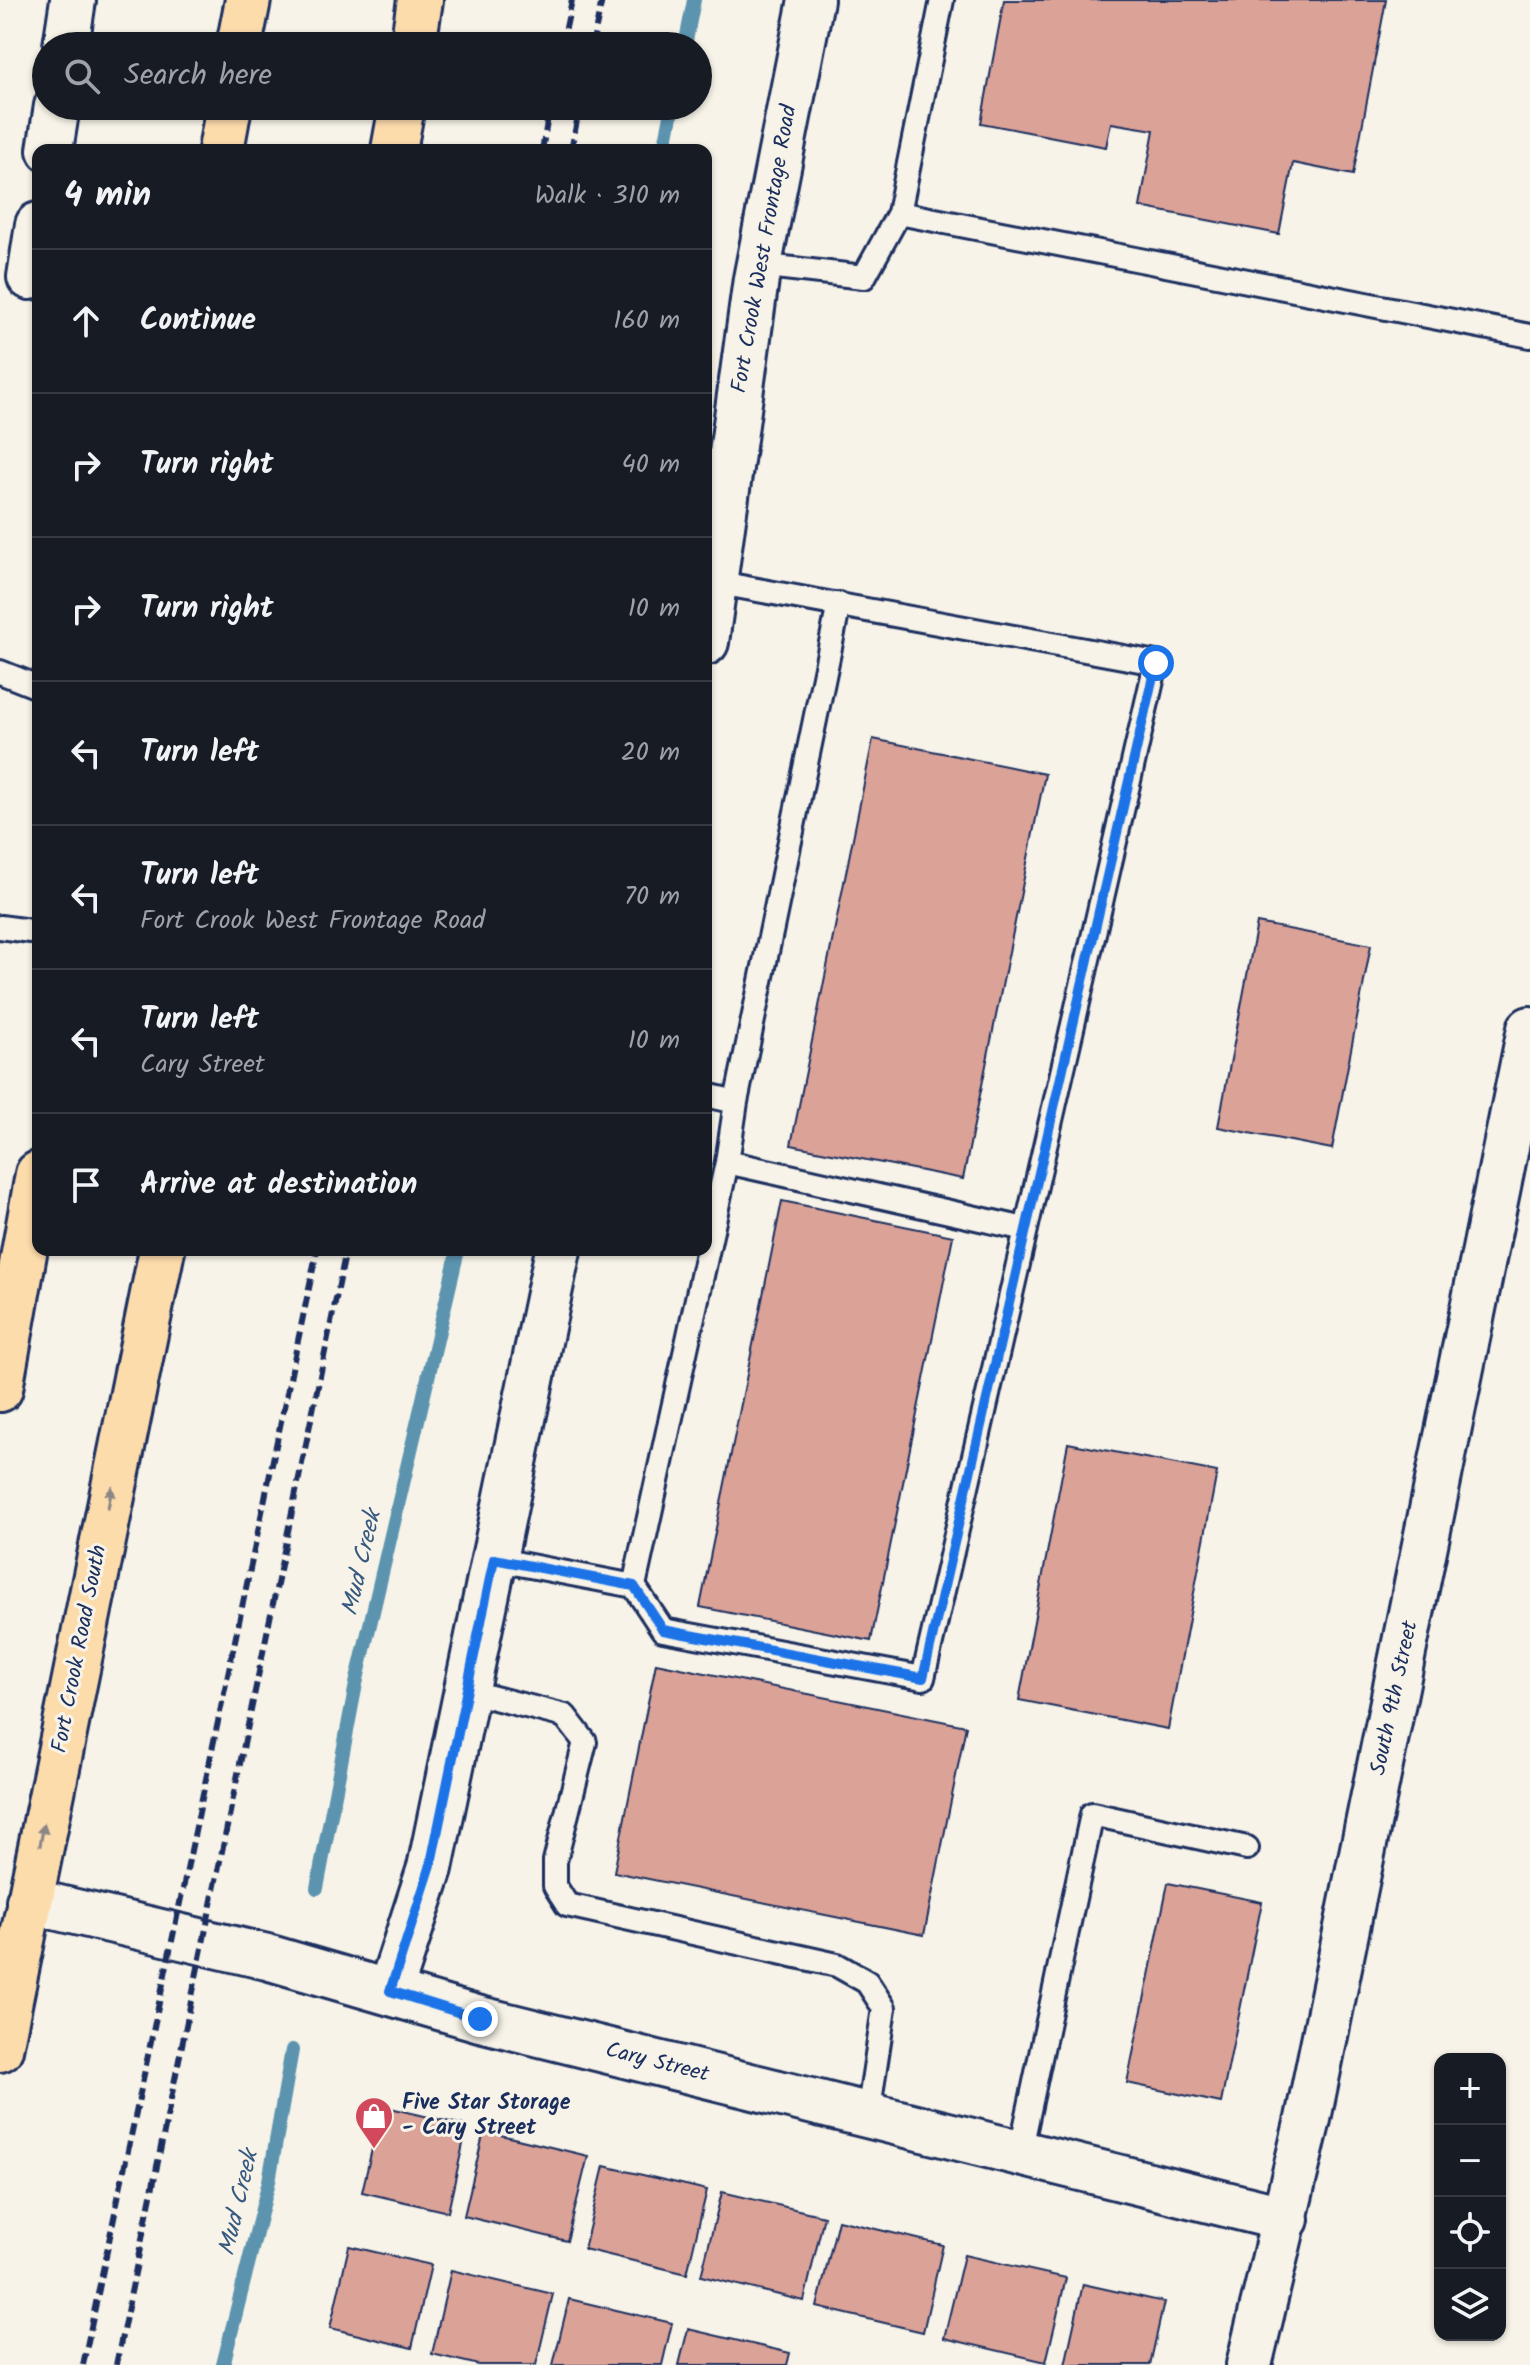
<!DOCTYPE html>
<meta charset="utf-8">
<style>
body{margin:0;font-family:Kalam,sans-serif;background:#242831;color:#f1f3f6}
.controls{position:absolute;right:24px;bottom:24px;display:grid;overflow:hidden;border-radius:16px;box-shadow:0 2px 6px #0004}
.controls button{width:72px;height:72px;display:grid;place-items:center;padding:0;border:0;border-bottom:2px solid #363941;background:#171b24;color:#f1f3f6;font:40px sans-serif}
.stop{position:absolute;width:24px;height:24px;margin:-18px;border:6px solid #1a73e8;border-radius:50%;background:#fff}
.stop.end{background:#1a73e8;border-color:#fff;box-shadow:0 2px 8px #0008}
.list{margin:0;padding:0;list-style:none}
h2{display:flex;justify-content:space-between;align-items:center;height:104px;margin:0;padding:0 32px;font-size:34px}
h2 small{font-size:26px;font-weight:400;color:#9ea1a6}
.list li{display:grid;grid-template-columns:52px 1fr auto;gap:24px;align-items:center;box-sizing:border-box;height:144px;padding:0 32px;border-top:2px solid #363941}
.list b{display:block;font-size:30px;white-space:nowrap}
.list p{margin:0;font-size:26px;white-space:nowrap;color:#9ea1a6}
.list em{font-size:26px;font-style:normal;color:#9ea1a6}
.icon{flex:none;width:44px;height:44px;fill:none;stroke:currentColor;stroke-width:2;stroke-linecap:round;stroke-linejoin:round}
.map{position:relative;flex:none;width:1530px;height:2365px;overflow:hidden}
.search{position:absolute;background:#171b24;box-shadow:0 2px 6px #0004;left:32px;top:32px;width:680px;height:88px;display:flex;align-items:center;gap:20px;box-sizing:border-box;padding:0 28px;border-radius:44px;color:#9ea1a6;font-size:30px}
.panel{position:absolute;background:#171b24;box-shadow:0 2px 6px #0004;left:32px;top:144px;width:680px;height:1112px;border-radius:16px}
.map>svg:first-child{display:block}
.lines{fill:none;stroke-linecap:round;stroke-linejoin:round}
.stream{stroke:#5c94af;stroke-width:14}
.building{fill:#dba298;stroke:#1b2f5e;stroke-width:2}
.lane-casing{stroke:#1b2f5e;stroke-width:28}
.street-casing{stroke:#1b2f5e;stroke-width:50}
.primary-casing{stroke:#1b2f5e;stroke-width:50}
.lane{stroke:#f7f3e8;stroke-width:22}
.street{stroke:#f7f3e8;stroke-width:44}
.primary{stroke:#fddcac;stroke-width:44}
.rail{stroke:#1b2f5e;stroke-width:6;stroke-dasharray:12 6;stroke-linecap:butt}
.oneway{fill:#8c8685}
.route{stroke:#1a73e8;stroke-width:10}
.labels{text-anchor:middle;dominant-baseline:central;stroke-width:6;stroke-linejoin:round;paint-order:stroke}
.street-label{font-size:22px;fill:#1b2f5e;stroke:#f7f3e8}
.poi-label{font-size:22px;font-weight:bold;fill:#1b2f5e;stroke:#f7f3e8;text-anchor:start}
.water-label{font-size:24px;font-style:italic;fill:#365980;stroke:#f7f3e8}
</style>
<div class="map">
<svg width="1530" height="2365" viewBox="0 0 1530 2365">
<rect width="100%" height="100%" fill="#f7f3e8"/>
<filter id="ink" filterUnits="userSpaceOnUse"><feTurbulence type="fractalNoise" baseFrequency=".0125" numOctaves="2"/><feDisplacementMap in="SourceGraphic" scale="16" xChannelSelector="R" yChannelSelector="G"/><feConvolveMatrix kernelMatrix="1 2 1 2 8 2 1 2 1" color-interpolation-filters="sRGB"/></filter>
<g filter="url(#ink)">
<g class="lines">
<path class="stream" d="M685 46 694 0
M664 150 673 106
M317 1888 356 1684 458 1250
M223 2365 269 2181 292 2050"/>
</g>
<path class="building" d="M1004 0H1386L1353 175 1293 163 1279 234 1140 207 1154 130 1111 123 1106 147 981 123Z
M873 739 1045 774 963 1179 791 1145Z
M1257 923 1371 945 1332 1149 1218 1127Z
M782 1201 953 1236 871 1641 700 1607Z
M1068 1443 1217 1472 1168 1729 1019 1700Z
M656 1663 966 1726 924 1935 614 1872Z
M1168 1883 1262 1902 1221 2103 1127 2083Z
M382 2106 467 2126 448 2212 362 2192Z
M484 2131 588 2156 567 2241 464 2216Z
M604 2166 707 2190 687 2274 584 2249Z
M722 2192 824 2216 804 2301 701 2276Z
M838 2220 943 2245 923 2332 817 2307Z
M349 2246 431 2265 412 2348 330 2328Z
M964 2255 1066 2278 1046 2362 944 2338Z
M451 2270 553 2294 536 2365H479L432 2354Z
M1083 2284 1164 2302 1150 2365H1065Z
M569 2299 672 2323 662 2365H553Z
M688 2329 790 2353 787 2365H679Z"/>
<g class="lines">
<defs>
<path id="lane" d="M942 0 899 213 1530 336
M758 265 864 277 899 213
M0 672 38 687
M0 927 38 932
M706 1095 736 1102
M727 1162 1025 1229
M494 1559 634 1586 663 1630 923 1678 1156 663 714 582
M634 1586 727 1162 736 1102 839 604
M467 1691 565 1716 585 1742 555 1861V1886L567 1905 837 1965 867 1982 884 2008 868 2115
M1020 2153 1092 1814 1247 1848"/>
<path id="street" d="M66 46 73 0
M50 150 57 106
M30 277 38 225
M706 642 756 279 811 0
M29 1901 267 1957 480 2019 1286 2219
M390 1991 430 1868 558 1250
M1249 2365 1308 2119 1530 1029"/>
<path id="primary" d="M239 46 248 0
M413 46 420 0
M221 150 229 106
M394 150 402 106
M0 1389 38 1174
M0 2049 162 1250"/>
</defs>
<use href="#lane" class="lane-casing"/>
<use href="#street" class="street-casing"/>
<use href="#primary" class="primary-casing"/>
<use href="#lane" class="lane"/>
<use href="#street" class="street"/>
<use href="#primary" class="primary"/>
<path class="rail" d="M562 46 572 0
M592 46 602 0
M542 150 550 106
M571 150 580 106
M83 2365 317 1250
M116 2365 346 1250"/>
</g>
<defs><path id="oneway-solid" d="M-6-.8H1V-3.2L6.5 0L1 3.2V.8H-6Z" transform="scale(2)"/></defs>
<g class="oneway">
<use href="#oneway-solid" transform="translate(110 1498) rotate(-79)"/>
<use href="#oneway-solid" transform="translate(42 1835) rotate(-79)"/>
</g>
</g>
<g class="lines" filter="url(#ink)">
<path class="route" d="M480 2019 390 1991 430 1868 494 1559 634 1586 663 1630 923 1678 1156 663"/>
</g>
<defs>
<symbol id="shop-pin" viewBox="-11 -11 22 30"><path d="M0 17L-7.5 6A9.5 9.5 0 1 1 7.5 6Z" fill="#d1495b" stroke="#f7f3e8"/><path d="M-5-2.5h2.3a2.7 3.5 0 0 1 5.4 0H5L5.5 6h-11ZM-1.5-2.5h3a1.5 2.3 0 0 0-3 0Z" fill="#fff"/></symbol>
</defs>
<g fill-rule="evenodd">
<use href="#shop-pin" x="352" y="2094" width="44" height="60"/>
</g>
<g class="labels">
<g class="street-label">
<text transform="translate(765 249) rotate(-80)">Fort Crook West Frontage Road</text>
<text transform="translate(80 1649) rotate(-79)">Fort Crook Road South</text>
<text transform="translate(1395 1698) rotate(-78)">South 9th Street</text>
<text transform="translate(657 2063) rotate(14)">Cary Street</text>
</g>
<g class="poi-label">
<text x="402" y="2103">Five Star Storage<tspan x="402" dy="25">- Cary Street</tspan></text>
</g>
<g class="water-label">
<text transform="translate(362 1563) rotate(-77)">Mud Creek</text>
<text transform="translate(239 2203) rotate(-77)">Mud Creek</text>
</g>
</g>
</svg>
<div class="controls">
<button>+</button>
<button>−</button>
<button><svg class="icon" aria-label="locate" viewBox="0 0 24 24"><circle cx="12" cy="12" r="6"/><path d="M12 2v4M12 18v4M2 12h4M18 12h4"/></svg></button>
<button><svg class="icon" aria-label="layers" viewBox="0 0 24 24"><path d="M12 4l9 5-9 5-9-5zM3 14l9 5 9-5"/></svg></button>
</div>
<div class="stop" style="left:1156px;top:663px"></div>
<div class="stop end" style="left:480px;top:2019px"></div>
<div class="search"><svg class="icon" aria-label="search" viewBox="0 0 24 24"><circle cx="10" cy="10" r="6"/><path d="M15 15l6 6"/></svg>Search here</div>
<section class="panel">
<h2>4 min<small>Walk · 310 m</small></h2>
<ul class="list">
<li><svg class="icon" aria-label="ahead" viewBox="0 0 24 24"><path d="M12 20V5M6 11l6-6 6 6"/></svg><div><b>Continue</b></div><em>160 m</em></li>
<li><svg class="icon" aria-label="right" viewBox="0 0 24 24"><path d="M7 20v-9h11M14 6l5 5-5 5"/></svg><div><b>Turn right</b></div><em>40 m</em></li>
<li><svg class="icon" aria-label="right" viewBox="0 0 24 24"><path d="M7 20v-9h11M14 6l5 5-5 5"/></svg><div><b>Turn right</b></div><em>10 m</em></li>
<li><svg class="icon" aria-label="left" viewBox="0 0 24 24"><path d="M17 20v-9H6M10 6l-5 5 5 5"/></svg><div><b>Turn left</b></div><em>20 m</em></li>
<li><svg class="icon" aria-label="left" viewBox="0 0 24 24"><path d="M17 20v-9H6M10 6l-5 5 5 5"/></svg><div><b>Turn left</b><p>Fort Crook West Frontage Road</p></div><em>70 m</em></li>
<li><svg class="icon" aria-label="left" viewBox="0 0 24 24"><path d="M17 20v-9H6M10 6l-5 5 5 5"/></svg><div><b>Turn left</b><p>Cary Street</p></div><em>10 m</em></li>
<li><svg class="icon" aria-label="arrive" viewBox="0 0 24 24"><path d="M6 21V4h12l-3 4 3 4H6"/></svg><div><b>Arrive at destination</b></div></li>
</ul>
</section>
</div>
